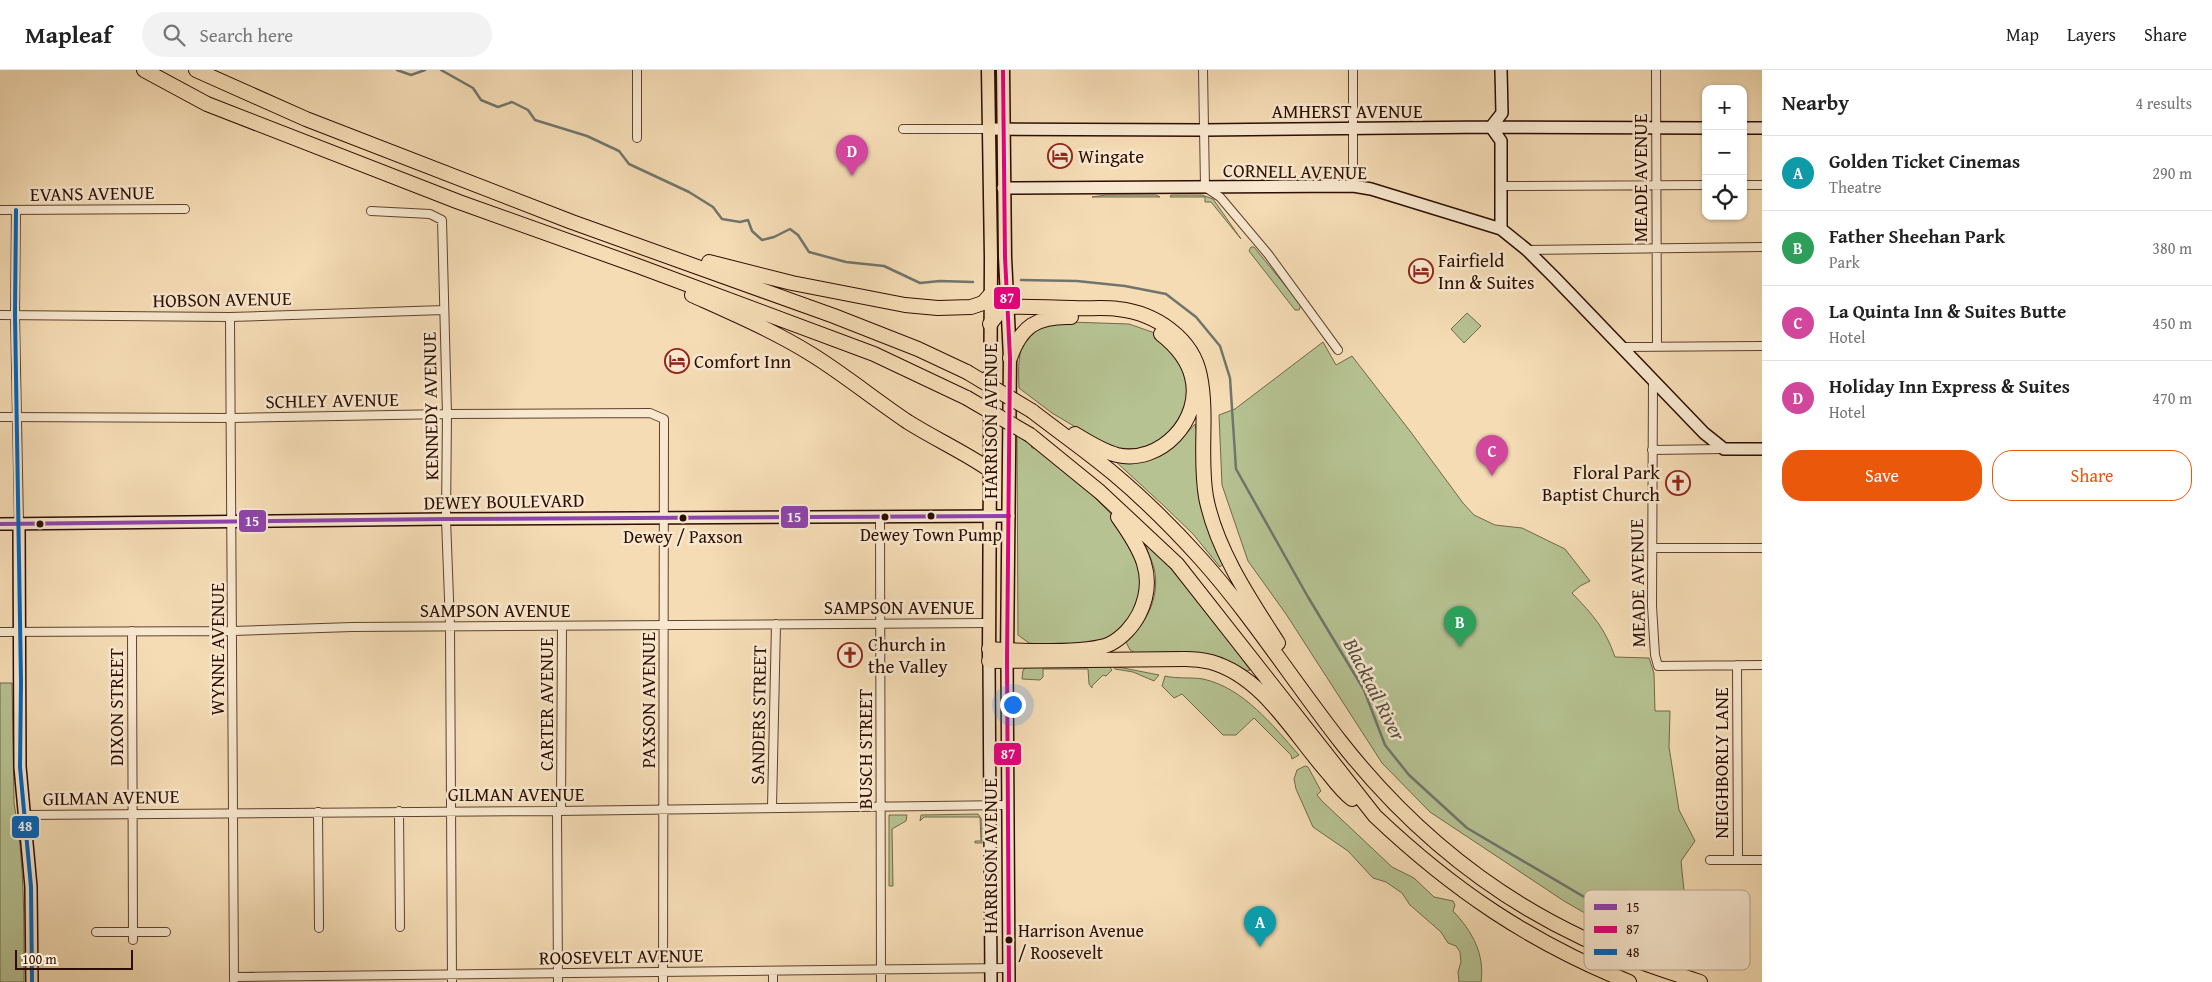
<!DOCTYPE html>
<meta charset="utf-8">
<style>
body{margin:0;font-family:"Gentium Book Plus",serif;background:#f2f2f2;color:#222}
.controls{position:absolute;right:15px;top:15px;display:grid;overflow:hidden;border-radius:10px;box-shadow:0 1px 4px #0004}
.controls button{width:45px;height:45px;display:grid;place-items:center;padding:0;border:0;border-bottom:1px solid #e0e0e0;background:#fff;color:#222;font:25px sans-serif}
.scale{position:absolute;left:15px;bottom:12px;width:118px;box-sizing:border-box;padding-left:5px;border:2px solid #2d0d00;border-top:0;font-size:14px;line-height:18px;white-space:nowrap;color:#2d0d00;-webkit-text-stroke:4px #f8e8cf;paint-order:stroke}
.you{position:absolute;left:1012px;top:634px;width:18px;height:18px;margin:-12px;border:4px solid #fff;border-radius:50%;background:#1a73e8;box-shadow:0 0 0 8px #1a73e833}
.badge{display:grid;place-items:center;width:32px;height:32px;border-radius:50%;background:#ea580c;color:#fff;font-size:16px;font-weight:700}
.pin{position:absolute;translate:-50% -41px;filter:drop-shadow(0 1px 2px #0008)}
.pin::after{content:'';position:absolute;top:26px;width:18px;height:15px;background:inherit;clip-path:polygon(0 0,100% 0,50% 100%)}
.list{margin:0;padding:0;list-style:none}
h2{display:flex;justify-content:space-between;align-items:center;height:65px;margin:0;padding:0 20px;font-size:21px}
h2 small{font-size:16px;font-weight:400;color:#767676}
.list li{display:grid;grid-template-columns:32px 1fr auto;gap:15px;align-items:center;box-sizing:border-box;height:75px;padding:0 20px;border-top:1px solid #e0e0e0}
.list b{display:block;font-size:19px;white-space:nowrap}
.list p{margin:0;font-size:16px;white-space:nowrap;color:#767676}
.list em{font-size:16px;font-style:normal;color:#767676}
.actions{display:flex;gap:10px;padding:15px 20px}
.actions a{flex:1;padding:11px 0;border:1px solid #ea580c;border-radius:20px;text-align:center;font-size:18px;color:#ea580c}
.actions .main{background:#ea580c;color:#fff}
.icon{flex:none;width:28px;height:28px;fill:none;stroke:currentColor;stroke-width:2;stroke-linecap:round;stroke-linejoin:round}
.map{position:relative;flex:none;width:1762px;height:912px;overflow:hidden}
header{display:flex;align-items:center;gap:30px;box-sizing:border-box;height:70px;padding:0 25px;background:#fff;border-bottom:1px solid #e0e0e0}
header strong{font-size:24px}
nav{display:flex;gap:28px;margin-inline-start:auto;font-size:18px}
.search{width:350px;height:45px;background:#f2f2f2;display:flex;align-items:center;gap:12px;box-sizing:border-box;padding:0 18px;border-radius:28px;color:#767676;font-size:19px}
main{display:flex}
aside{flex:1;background:#fff}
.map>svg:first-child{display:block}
.green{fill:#b6c292;stroke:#726849}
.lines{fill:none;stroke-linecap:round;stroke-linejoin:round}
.stream{stroke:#70756c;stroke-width:2.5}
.street-casing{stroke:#5f412d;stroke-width:10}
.secondary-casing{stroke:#2d0d00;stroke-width:14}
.primary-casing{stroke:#2d0d00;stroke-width:15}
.highway-casing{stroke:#2d0d00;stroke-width:16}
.street{stroke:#f8e8cf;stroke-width:8}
.secondary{stroke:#f8e8cf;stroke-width:11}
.primary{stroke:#f5dcb5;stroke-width:12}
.highway{stroke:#f5dcb5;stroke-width:14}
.highway-bridge-casing{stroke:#2d0d00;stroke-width:16;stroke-linecap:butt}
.highway-bridge{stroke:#f5dcb5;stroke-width:14}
.bus-1-casing{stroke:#f8e8cf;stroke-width:8}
.bus-2-casing{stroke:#f8e8cf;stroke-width:8}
.bus-3-casing{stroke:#f8e8cf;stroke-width:8}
.bus-1{stroke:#8e44ad;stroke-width:4}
.bus-2{stroke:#e5007d;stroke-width:4}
.bus-3{stroke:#0065bd;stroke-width:4}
.bus-dot{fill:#2d0d00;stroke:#f8e8cf;stroke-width:2}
.labels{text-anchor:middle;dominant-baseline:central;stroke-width:5;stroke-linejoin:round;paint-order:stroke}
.bus-label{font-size:18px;fill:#2d0d00;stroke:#f8e8cf}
.street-label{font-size:19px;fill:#2d0d00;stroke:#f8e8cf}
.poi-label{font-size:19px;fill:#2d0d00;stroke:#f8e8cf;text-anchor:start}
.water-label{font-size:20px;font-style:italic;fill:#544a3f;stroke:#f8e8cf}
.key{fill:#f8e8cf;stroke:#bba691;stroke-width:1}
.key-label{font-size:14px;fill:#2d0d00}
.line-badge{stroke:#f8e8cf;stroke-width:2}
.badge-label{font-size:14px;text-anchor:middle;font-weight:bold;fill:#fff}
</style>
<header>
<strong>Mapleaf</strong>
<div class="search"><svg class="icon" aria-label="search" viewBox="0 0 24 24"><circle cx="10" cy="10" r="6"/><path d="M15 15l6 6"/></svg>Search here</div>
<nav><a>Map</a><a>Layers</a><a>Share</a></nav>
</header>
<main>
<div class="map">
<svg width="1762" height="912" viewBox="0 0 1762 912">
<rect width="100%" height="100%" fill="#f5dcb5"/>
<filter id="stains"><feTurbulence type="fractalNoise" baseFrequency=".004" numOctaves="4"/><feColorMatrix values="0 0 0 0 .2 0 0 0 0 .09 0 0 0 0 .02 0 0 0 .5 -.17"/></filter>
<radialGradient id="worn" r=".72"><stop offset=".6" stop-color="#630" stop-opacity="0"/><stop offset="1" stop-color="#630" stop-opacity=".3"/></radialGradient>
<path class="green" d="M1106 125H1156L1160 127H1092Z
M1202 125 1213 129 1241 169 1211 132H1205V127H1170L1171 125Z
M1251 177H1254L1301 235 1299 240H1295L1249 181Z
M1467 243 1481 256 1464 273 1451 259Z
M1069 252 1129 254 1152 262 1162 268 1188 306 1187 338 1170 363 1151 376 1138 379 1115 378 1104 374 1052 343 1019 318C1017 275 1021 256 1069 252Z
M1323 272 1336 295 1352 286 1410 361 1463 433 1474 445 1495 455 1522 458 1565 479 1590 511 1580 516 1572 523C1593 545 1605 558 1615 587L1649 588 1654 603 1655 641H1670L1669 677 1679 740 1695 771 1681 791 1688 860 1685 883 1621 864 1564 831 1430 742 1382 693 1286 544 1248 491 1222 415 1219 345 1235 339Z
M1195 354 1224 493 1220 497 1193 464 1163 435 1114 390 1158 386 1177 374Z
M1017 365 1031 374 1032 378H1038L1084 417 1111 444 1133 474 1143 497 1138 539 1118 562 1105 570 1092 574 1047 575 1029 573 1018 565Z
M1146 474 1168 495 1208 542 1250 600 1247 601C1236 596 1227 590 1215 586 1190 579 1161 583 1135 583L1130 580 1126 572C1145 555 1159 530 1155 503 1154 493 1147 483 1146 474Z
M1109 596 1112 600 1106 606 1103 605 1092 616V618L1089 614 1088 599H1043V607L1040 610 1022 609 1023 600 1027 597Z
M1113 596 1159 605 1154 611 1133 602 1115 599Z
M1165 606C1177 609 1191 607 1203 609 1244 618 1273 656 1299 685L1292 689 1291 685 1254 648 1236 665H1223L1182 624 1174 628 1162 616Z
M0 613H12L14 733C25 792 24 853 24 912H0Z
M1305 696 1308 697 1321 721 1317 725 1322 731 1392 797 1414 808 1434 827 1453 831 1455 835 1453 841C1472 861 1485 884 1481 912H1459L1458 902 1461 892 1460 882 1456 876 1448 873 1441 862 1410 835 1402 823 1386 812 1373 808 1348 781 1313 757 1296 719 1294 709 1297 700Z
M978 744 982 750V773H975V771H981L980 747H924L920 751 921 745Z
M889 745H907L906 751 892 759 893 816H889Z"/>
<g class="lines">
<path class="stream" d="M397 0 411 5 425 0
M441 0 473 18 481 30 498 37 512 32 528 40 535 50 587 66 619 81 629 94 689 122 713 137 722 149 740 152 748 150 752 161 762 170 774 167 790 159 798 165 809 182 846 192 884 196 920 213 940 211 973 212
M1021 210 1077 211 1125 216 1166 224 1196 247 1220 276 1230 308 1236 399 1308 527 1364 620 1385 675 1409 705 1467 758 1625 851 1677 867"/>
<defs>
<path id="street" d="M637 0V68
M1203 0 1205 117 1220 127 1268 184 1338 280
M1656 0 1657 276
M903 59H988
M1743 115H1762
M1353 116V0
M1501 116 1706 115
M0 140 185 139
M16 140 15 245 19 454
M371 141 430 144 442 150 447 344 446 449 450 556 452 912
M1527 180 1762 177
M0 245 230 247 444 240
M230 247 234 910
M1622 277 1762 276
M1653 309 1652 536 1655 585 1658 596 1762 595
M0 347 232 348 447 344 650 343 664 349 663 912
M1652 380 1724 379
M880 446 881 912
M1653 478H1762
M132 561 133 870
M0 562 233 561 352 557 989 553
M1737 595 1738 790
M772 737 776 554
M399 741 400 857
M557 741 558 912
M561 741 562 557
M318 742 319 858
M25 745 557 741 1008 735
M1710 790H1762
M96 862H166
M773 901V912
M234 907 1009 898"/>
<path id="secondary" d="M1743 58H1762
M988 59 1204 60 1491 57 1706 58
M1003 118 1353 116 1371 119 1501 159 1527 180 1555 208 1704 363 1724 379H1762
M1501 159V71L1491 57 1502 43 1501 0
M0 454 446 449 1009 446
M19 454 20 697 31 817 32 912
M1007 590 1009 912
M989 591 991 912"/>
<path id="primary" d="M988 0 991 187 989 587
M1003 0 1005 187 1010 288 1007 590"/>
<path id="highway" d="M144 0 207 34 459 132 638 196 874 284 967 328
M196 0 306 49 572 152 834 246 918 279 967 302
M709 192 792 213 905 235 938 238 971 237 983 233 991 224
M692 225C732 243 774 261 811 284 845 305 875 330 908 352 935 369 964 382 990 400
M990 254 997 245 1008 237C1030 236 1051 238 1073 238 1088 239 1103 237 1118 239 1155 243 1193 268 1200 306 1208 346 1199 387 1206 427 1216 479 1249 528 1278 573
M1010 288C1021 256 1037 246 1071 247
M1032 341C1059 362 1088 382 1114 404 1145 430 1174 459 1201 489 1252 546 1293 611 1340 671 1405 754 1487 823 1583 868 1621 886 1660 899 1700 912
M1075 364C1088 372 1102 381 1117 385 1160 395 1203 350 1192 307 1188 290 1175 275 1161 264
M1030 365 1100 422 1177 494 1375 746C1453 820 1530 872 1629 912
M989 579C1016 581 1088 584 1110 574 1122 568 1133 556 1139 544 1158 506 1140 478 1118 447
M989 591 1185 589C1193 589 1203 590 1211 592 1264 607 1294 665 1329 704 1336 713 1343 722 1352 729"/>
</defs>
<use href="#street" class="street-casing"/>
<use href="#secondary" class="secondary-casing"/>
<use href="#primary" class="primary-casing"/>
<use href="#highway" class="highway-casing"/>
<use href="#street" class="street"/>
<use href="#secondary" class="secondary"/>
<use href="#primary" class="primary"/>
<use href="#highway" class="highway"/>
<defs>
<path id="highway-bridge" d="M967 302 1032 341
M967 328 1030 365"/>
</defs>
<use href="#highway-bridge" class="highway-bridge-casing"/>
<use href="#highway-bridge" class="highway-bridge"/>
<defs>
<path id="bus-1" d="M0 454 446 449 1009 446"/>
<path id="bus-2" d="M1003 0 1005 187 1010 288 1007 590 1009 912"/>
<path id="bus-3" d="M16 140 15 245 21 612 20 697 31 817 32 912"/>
</defs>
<use href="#bus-1" class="bus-1-casing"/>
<use href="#bus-2" class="bus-2-casing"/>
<use href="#bus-3" class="bus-3-casing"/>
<use href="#bus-1" class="bus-1"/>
<use href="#bus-2" class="bus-2"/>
<use href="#bus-3" class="bus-3"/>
</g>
<defs>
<symbol id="hotel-ring" viewBox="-11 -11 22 22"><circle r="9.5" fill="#f8e8cf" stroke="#8f2418" stroke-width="1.5"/><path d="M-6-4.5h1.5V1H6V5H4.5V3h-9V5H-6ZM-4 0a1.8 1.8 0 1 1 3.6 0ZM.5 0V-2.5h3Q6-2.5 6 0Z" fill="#8f2418"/></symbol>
<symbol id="church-ring" viewBox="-11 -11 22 22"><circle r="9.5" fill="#f8e8cf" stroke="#8f2418" stroke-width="1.5"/><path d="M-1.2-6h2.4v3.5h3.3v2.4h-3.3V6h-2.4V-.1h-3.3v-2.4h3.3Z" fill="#8f2418"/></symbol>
</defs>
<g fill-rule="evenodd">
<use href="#hotel-ring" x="1046" y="72" width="28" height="28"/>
<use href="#hotel-ring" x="1407" y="187" width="28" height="28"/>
<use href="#hotel-ring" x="663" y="277" width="28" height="28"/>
<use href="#church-ring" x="1664" y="399" width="28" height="28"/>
<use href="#church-ring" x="836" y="571" width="28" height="28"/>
</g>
<g class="bus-dot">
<circle cx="931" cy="446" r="4.5"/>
<circle cx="885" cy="447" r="4.5"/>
<circle cx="683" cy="448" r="4.5"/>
<circle cx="40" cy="454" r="4.5"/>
<circle cx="1009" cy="870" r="4.5"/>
</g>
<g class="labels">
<g class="bus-label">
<text x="931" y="464">Dewey Town Pump</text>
<text x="683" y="466">Dewey / Paxson</text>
<text x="1018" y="860" text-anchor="start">Harrison Avenue<tspan x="1018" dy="22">/ Roosevelt</tspan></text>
</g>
<g class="street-label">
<text x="1347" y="41">AMHERST AVENUE</text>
<text transform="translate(1295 101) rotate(1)">CORNELL AVENUE</text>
<text transform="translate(1640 108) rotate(-90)">MEADE AVENUE</text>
<text transform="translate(92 123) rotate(-1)">EVANS AVENUE</text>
<text transform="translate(222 229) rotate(-1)">HOBSON AVENUE</text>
<text transform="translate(332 330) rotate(-1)">SCHLEY AVENUE</text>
<text transform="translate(430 336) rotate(-91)">KENNEDY AVENUE</text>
<text transform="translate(990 351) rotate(-90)">HARRISON AVENUE</text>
<text transform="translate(504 431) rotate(-1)">DEWEY BOULEVARD</text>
<text transform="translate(1637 513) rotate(-91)">MEADE AVENUE</text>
<text x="899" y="537">SAMPSON AVENUE</text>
<text x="495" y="540">SAMPSON AVENUE</text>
<text transform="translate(217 579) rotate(-90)">WYNNE AVENUE</text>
<text transform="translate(648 630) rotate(-90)">PAXSON AVENUE</text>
<text transform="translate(546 634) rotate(-90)">CARTER AVENUE</text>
<text transform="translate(116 637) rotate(-90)">DIXON STREET</text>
<text transform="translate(758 645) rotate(-89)">SANDERS STREET</text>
<text transform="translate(865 679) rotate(-90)">BUSCH STREET</text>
<text transform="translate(1721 693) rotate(-90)">NEIGHBORLY LANE</text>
<text x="516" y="724">GILMAN AVENUE</text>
<text transform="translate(111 727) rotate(-1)">GILMAN AVENUE</text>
<text transform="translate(990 786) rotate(-90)">HARRISON AVENUE</text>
<text transform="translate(621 886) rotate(-1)">ROOSEVELT AVENUE</text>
</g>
<g class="poi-label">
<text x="1078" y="86">Wingate</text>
<text x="1438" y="190">Fairfield<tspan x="1438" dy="22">Inn &amp; Suites</tspan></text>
<text x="694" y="291">Comfort Inn</text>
<text x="1660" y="402" text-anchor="end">Floral Park<tspan x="1660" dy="22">Baptist Church</tspan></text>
<text x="868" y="574">Church in<tspan x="868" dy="22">the Valley</tspan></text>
</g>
<g class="water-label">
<text transform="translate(1375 619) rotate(63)">Blacktail River</text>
</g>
</g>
<rect x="1584" y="820" width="166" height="80" rx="8" class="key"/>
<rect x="1594" y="834" width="23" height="6" fill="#8e44ad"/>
<rect x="1594" y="856" width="23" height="7" fill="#e5007d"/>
<rect x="1594" y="879" width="23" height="6" fill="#0065bd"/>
<g class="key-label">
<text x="1626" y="842">15</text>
<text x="1626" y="864">87</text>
<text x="1626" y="887">48</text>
</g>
<g class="line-badge">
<rect x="993" y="216" width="28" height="24" rx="5" fill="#e5007d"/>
<rect x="780" y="435" width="29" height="24" rx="5" fill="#8e44ad"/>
<rect x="238" y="439" width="29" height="24" rx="5" fill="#8e44ad"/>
<rect x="993" y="672" width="29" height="24" rx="5" fill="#e5007d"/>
<rect x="11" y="745" width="29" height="24" rx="5" fill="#0065bd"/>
</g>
<g class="badge-label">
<text x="1007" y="233">87</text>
<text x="794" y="452">15</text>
<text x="252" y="456">15</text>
<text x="1008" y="689">87</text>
<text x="25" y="761">48</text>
</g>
<rect width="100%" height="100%" filter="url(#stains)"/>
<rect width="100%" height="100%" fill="url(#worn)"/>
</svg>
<div class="controls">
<button>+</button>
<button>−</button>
<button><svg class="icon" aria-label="locate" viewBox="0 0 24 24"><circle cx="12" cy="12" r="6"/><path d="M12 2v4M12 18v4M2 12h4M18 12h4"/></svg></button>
</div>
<div class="scale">100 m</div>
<div class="you"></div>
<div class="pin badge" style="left:1260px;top:877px;background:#0f9aa8">A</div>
<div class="pin badge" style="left:1460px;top:577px;background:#2e9e5b">B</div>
<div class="pin badge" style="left:1492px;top:406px;background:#d1479c">C</div>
<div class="pin badge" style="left:852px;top:106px;background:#d1479c">D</div>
</div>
<aside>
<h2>Nearby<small>4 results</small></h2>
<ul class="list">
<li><span class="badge" style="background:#0f9aa8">A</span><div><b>Golden Ticket Cinemas</b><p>Theatre</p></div><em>290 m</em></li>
<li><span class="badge" style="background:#2e9e5b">B</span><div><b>Father Sheehan Park</b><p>Park</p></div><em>380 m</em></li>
<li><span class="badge" style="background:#d1479c">C</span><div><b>La Quinta Inn &amp; Suites Butte</b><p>Hotel</p></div><em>450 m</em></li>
<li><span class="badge" style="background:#d1479c">D</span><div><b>Holiday Inn Express &amp; Suites</b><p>Hotel</p></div><em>470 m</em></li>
</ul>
<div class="actions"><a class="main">Save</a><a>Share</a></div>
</aside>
</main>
